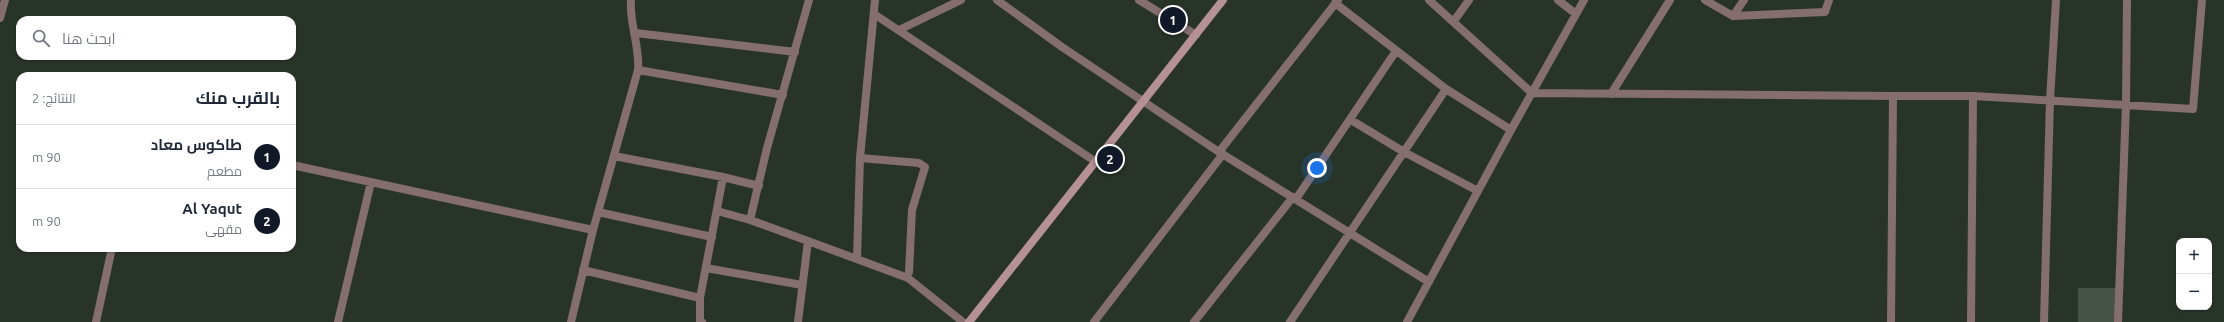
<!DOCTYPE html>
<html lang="ar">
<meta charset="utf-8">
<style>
body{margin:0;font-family:Ubuntu,Cairo,sans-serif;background:#f2f2f3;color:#1f2937;direction:rtl}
.controls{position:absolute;right:12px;bottom:12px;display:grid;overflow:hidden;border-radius:8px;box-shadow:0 1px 3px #0004}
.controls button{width:36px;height:36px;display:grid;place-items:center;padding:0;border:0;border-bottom:1px solid #e0e1e3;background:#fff;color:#1f2937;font:20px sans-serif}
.you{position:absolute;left:1317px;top:168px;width:14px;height:14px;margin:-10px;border:3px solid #fff;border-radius:50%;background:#1a73e8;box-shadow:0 0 0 6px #1a73e833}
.badge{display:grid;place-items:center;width:26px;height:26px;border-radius:50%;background:#111827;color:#fff;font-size:13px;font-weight:700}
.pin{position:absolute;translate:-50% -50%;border:2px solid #fff;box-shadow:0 1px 4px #0006}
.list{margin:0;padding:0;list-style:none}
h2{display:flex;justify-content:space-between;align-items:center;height:52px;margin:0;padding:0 16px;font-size:17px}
h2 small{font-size:13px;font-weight:400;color:#747a83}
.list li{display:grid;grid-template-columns:26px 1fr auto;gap:12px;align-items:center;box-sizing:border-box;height:64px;padding:0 16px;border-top:1px solid #e0e1e3}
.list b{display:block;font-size:15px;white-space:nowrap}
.list p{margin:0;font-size:13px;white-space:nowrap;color:#747a83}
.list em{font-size:13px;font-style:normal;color:#747a83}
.icon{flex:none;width:22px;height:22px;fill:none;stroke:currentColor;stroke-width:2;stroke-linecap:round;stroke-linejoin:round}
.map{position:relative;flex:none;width:2224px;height:322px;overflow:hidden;direction:ltr}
.search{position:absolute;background:#fff;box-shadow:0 1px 3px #0004;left:16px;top:16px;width:280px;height:44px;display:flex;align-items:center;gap:10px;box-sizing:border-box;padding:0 14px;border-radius:12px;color:#747a83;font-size:15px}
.panel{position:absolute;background:#fff;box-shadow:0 1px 3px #0004;left:16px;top:72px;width:280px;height:180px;border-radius:12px;direction:rtl}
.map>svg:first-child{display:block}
.building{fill:#485348}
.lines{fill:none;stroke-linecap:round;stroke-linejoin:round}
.street{stroke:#856e70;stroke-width:8}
.secondary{stroke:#b59094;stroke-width:8}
</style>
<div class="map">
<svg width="2224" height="322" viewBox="0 0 2224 322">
<rect width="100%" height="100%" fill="#293429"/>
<path class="building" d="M2078 288H2117V322H2078Z"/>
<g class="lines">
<path class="street" d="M875 0 860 158 919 163 925 167 912 210 909 272
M997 0 1062 47 1219 152 1338 0
M1139 0 1196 35
M1429 0 1532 93 1893 96 1891 322
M1558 0 1576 14
M1705 0 1733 16 1825 12 1829 0
M1335 3 1446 89 1511 130
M874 14 1096 162
M1733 16 1744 0
M0 18 5 0
M1454 21 1469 0
M899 30 961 0
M636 33 795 52
M638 70 783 95
M1611 94 1670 0
M1893 96H1973L2193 109 2202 0
M1351 120 1404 152 1478 191
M1219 152 1429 282
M614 156 723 177 759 186
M292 165 593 230
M1296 199 1396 51
M717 211 750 220
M598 212 712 237
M808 241 750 220 767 148 809 0
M857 259 860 158
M706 268 802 285
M583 270 700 298V321L702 322
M700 298 723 177
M96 322 112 248
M338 322 371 182
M571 322 593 230 638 70C640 46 629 23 631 0
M798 322 808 241 908 278 963 322
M1094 322 1223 154
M1194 322 1293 197
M1290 322 1446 89
M1407 322 1511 130 1584 0
M1971 322 1973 96
M2044 322 2050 100 2056 0
M2118 322 2126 104 2127 0"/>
<path class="secondary" d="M969 322 1223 0"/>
</g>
</svg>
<div class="controls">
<button>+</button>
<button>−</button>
</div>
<div class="you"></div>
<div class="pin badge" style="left:1173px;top:20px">1</div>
<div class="pin badge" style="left:1110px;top:159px">2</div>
<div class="search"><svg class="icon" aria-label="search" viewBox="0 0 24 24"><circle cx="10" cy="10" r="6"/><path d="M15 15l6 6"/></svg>ابحث هنا</div>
<section class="panel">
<h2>بالقرب منك<small>النتائج: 2</small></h2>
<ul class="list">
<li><span class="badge">1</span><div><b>طاكوس معاد</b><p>مطعم</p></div><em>90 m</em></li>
<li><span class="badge">2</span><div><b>Al Yaqut</b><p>مقهى</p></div><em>90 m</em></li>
</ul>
</section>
</div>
